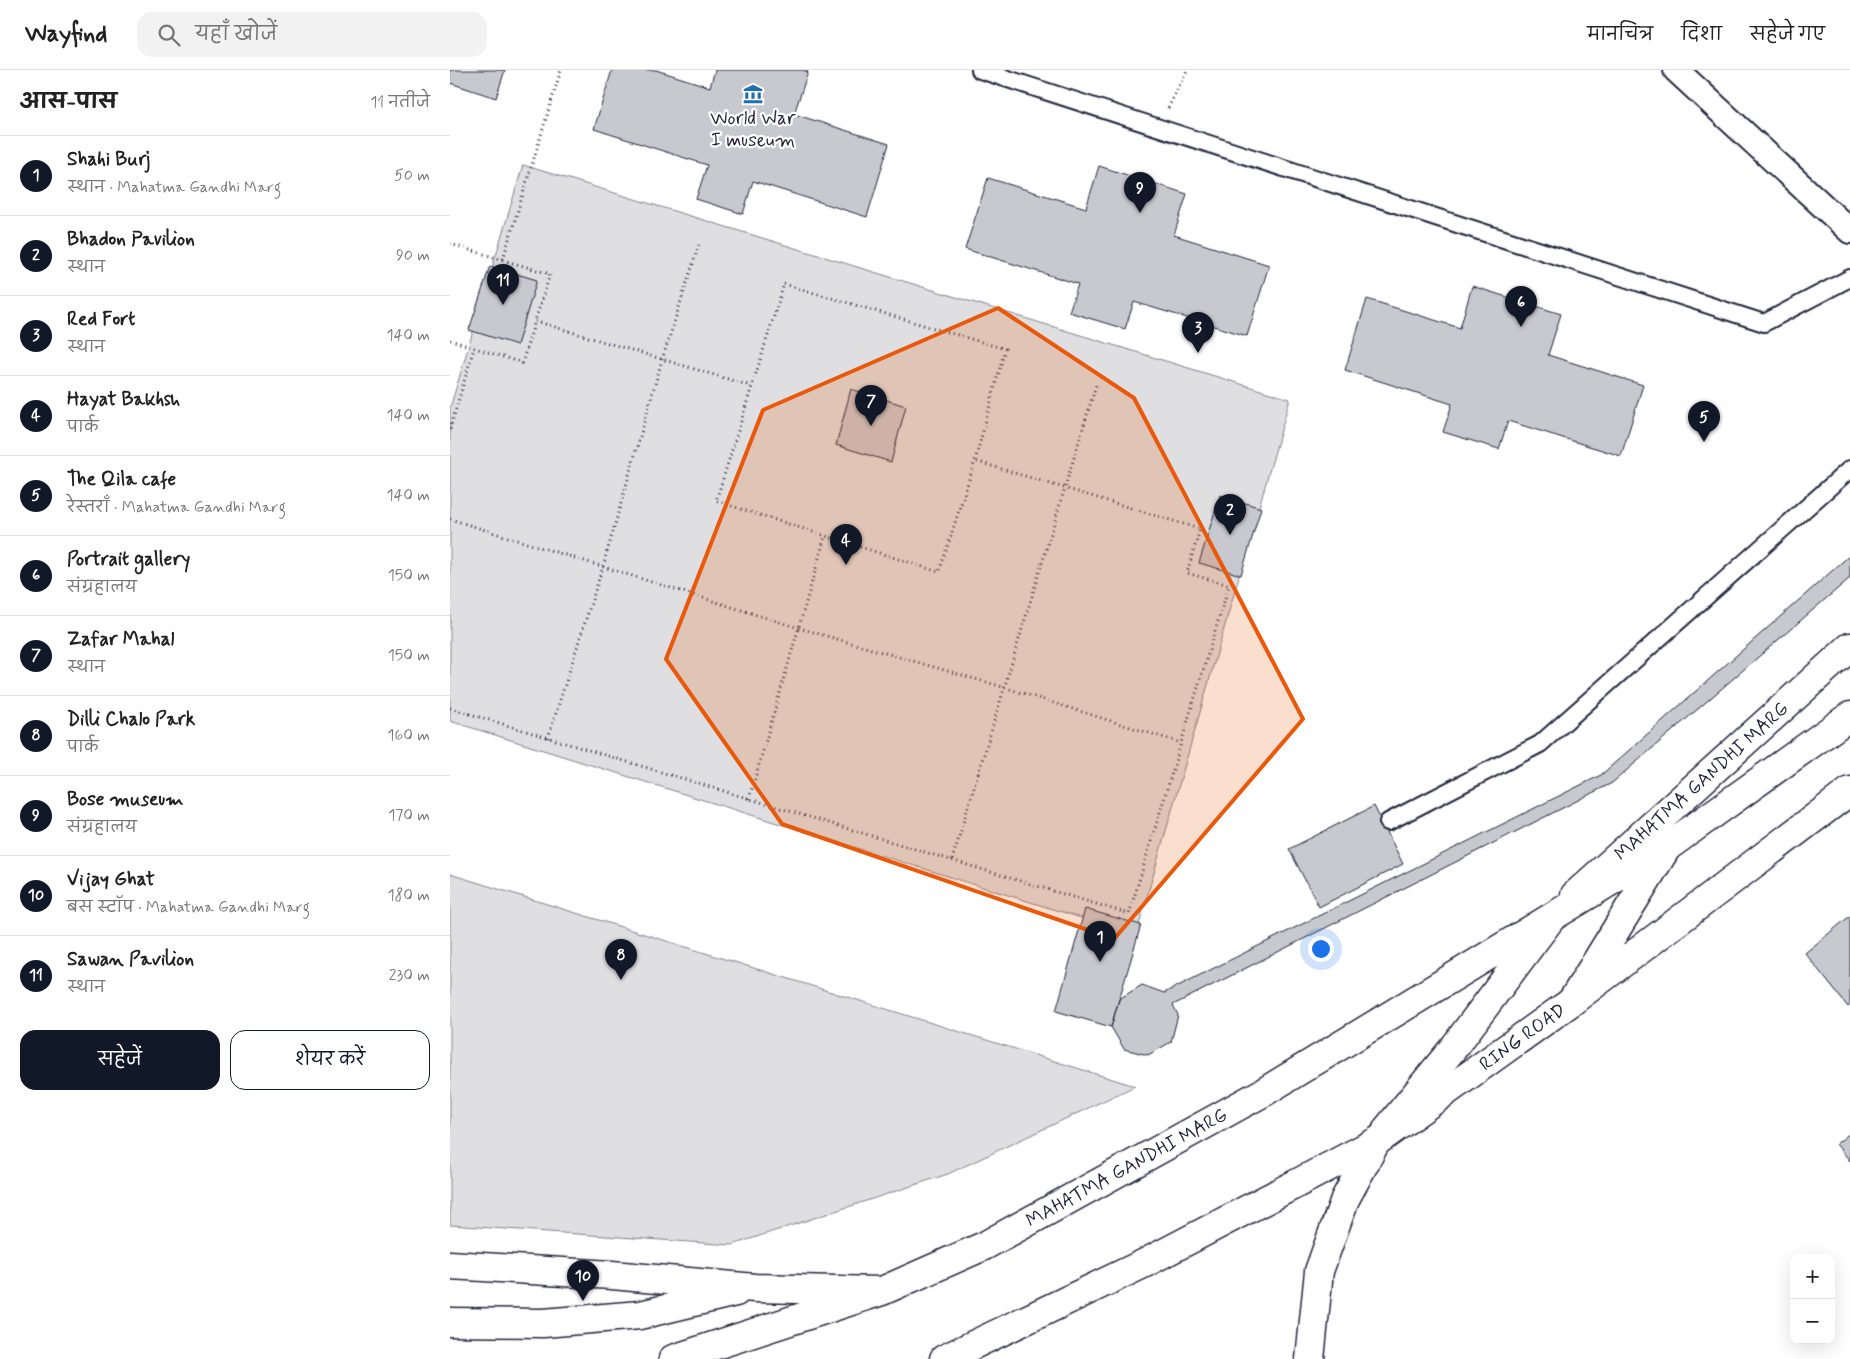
<!DOCTYPE html>
<html lang="hi">
<meta charset="utf-8">
<style>
body{margin:0;font-family:Mynerve,"Playpen Sans Deva",sans-serif;background:#f2f2f2;color:#222}
.controls{position:absolute;right:15px;bottom:15px;display:grid;overflow:hidden;border-radius:10px;box-shadow:0 5px 20px #0002}
.controls button{width:45px;height:45px;display:grid;place-items:center;padding:0;border:0;border-bottom:1px solid #e0e0e0;background:#fff;color:#222;font:25px sans-serif}
.you{position:absolute;left:870px;top:878px;width:18px;height:18px;margin:-12px;border:4px solid #fff;border-radius:50%;background:#1a73e8;box-shadow:0 0 0 8px #1a73e833}
.badge{display:grid;place-items:center;width:32px;height:32px;border-radius:50%;background:#111827;color:#fff;font-size:16px;font-weight:700}
.pin{position:absolute;translate:-50% -41px;filter:drop-shadow(0 1px 2px #0008)}
.pin::after{content:'';position:absolute;top:26px;width:18px;height:15px;background:inherit;clip-path:polygon(0 0,100% 0,50% 100%)}
.list{margin:0;padding:0;list-style:none}
h2{display:flex;justify-content:space-between;align-items:center;height:65px;margin:0;padding:0 20px;font-size:21px}
h2 small{font-size:16px;font-weight:400;color:#767676}
.list li{display:grid;grid-template-columns:32px 1fr auto;gap:15px;align-items:center;box-sizing:border-box;height:80px;padding:0 20px;border-top:1px solid #e0e0e0}
.list b{display:block;font-size:19px;white-space:nowrap}
.list p{margin:0;font-size:16px;white-space:nowrap;color:#767676}
.list em{font-size:16px;font-style:normal;color:#767676}
.actions{display:flex;gap:10px;padding:15px 20px}
.actions a{flex:1;padding:11px 0;border:1px solid #111827;border-radius:15px;text-align:center;font-size:18px;color:#111827}
.actions .main{background:#111827;color:#fff}
.icon{flex:none;width:28px;height:28px;fill:none;stroke:currentColor;stroke-width:2;stroke-linecap:round;stroke-linejoin:round}
.map{position:relative;flex:none;width:1400px;height:1289px;overflow:hidden}
header{display:flex;align-items:center;gap:30px;box-sizing:border-box;height:70px;padding:0 25px;background:#fff;border-bottom:1px solid #e0e0e0}
header strong{font-size:24px}
nav{display:flex;gap:28px;margin-inline-start:auto;font-size:18px}
.search{width:350px;height:45px;background:#f2f2f2;display:flex;align-items:center;gap:12px;box-sizing:border-box;padding:0 18px;border-radius:15px;color:#767676;font-size:19px}
main{display:flex}
aside{flex:1;background:#fff}
.map>svg:first-child{display:block}
.green{fill:#dfdfe2;stroke:#80808e}
.building{fill:#c8c8cf;stroke:#22223b}
.lines{fill:none;stroke-linecap:round;stroke-linejoin:round}
.service-casing{stroke:#22223b;stroke-width:20}
.pedestrian-casing{stroke:#22223b;stroke-width:28}
.tertiary-casing{stroke:#22223b;stroke-width:31}
.secondary-casing{stroke:#22223b;stroke-width:31}
.primary-casing{stroke:#22223b;stroke-width:31}
.trunk-casing{stroke:#22223b;stroke-width:31}
.path{stroke:#22223b;stroke-width:3;stroke-dasharray:1 4;stroke-linecap:butt}
.service{stroke:#fff;stroke-width:16}
.pedestrian{stroke:#fff;stroke-width:24}
.tertiary{stroke:#fff;stroke-width:28}
.secondary{stroke:#fff;stroke-width:28}
.primary{stroke:#fff;stroke-width:28}
.trunk{stroke:#fff;stroke-width:28}
.marked{fill:#e8590c;fill-opacity:0.2;stroke:#e8590c;stroke-width:4;stroke-linejoin:round}
.labels{text-anchor:middle;dominant-baseline:central;stroke-width:4.5;stroke-linejoin:round;paint-order:stroke}
.poi-label{font-size:19px;fill:#22223b;stroke:#fff}
.street-label{font-size:19px;fill:#22223b;stroke:#fff}
</style>
<header>
<strong>Wayfind</strong>
<div class="search"><svg class="icon" aria-label="search" viewBox="0 0 24 24"><circle cx="10" cy="10" r="6"/><path d="M15 15l6 6"/></svg>यहाँ खोजें</div>
<nav><a>मानचित्र</a><a>दिशा</a><a>सहेजे गए</a></nav>
</header>
<main>
<aside>
<h2>आस-पास<small>11 नतीजे</small></h2>
<ul class="list">
<li><span class="badge">1</span><div><b>Shahi Burj</b><p>स्थान · Mahatma Gandhi Marg</p></div><em>50 m</em></li>
<li><span class="badge">2</span><div><b>Bhadon Pavilion</b><p>स्थान</p></div><em>90 m</em></li>
<li><span class="badge">3</span><div><b>Red Fort</b><p>स्थान</p></div><em>140 m</em></li>
<li><span class="badge">4</span><div><b>Hayat Bakhsh</b><p>पार्क</p></div><em>140 m</em></li>
<li><span class="badge">5</span><div><b>The Qila cafe</b><p>रेस्तराँ · Mahatma Gandhi Marg</p></div><em>140 m</em></li>
<li><span class="badge">6</span><div><b>Portrait gallery</b><p>संग्रहालय</p></div><em>150 m</em></li>
<li><span class="badge">7</span><div><b>Zafar Mahal</b><p>स्थान</p></div><em>150 m</em></li>
<li><span class="badge">8</span><div><b>Dilli Chalo Park</b><p>पार्क</p></div><em>160 m</em></li>
<li><span class="badge">9</span><div><b>Bose museum</b><p>संग्रहालय</p></div><em>170 m</em></li>
<li><span class="badge">10</span><div><b>Vijay Ghat</b><p>बस स्टॉप · Mahatma Gandhi Marg</p></div><em>180 m</em></li>
<li><span class="badge">11</span><div><b>Sawan Pavilion</b><p>स्थान</p></div><em>230 m</em></li>
</ul>
<div class="actions"><a class="main">सहेजें</a><a>शेयर करें</a></div>
</aside>
<div class="map">
<svg width="1400" height="1289" viewBox="0 0 1400 1289">
<rect width="100%" height="100%" fill="#fff"/>
<filter id="ink" filterUnits="userSpaceOnUse"><feTurbulence type="fractalNoise" baseFrequency=".02" numOctaves="2"/><feDisplacementMap in="SourceGraphic" scale="10" xChannelSelector="R" yChannelSelector="G"/><feConvolveMatrix kernelMatrix="1 2 1 2 8 2 1 2 1" color-interpolation-filters="sRGB"/></filter>
<g filter="url(#ink)">
<path class="green" d="M73 95 840 329 686 865 0 651V338Z
M0 804 685 1016 498 1104 282 1175 0 1155Z"/>
<path class="building" d="M0 0H55L46 28 0 13Z
M162 0H206L260 17 265 0H353L358 2 344 44 439 74 417 147 303 111 293 144 246 129 257 95 144 59Z
M649 96 737 124 724 165 819 195 797 266 684 232 675 259 619 242 628 214 515 179 538 108 636 138Z
M40 196 87 210 67 275 19 260Z
M1022 216 1111 244 1098 285 1193 315 1171 386 1058 351 1049 379 993 362 1002 334 895 300 917 229 1010 258Z
M401 319 456 336 441 392 386 375Z
M770 425 811 438 791 505 749 493Z
M1400 485V508L1162 713 723 935 728 945 721 972 698 985 674 979 661 957 669 929 692 915 714 923 1151 705Z
M924 736 953 794 869 837 839 779Z
M635 839 691 855 661 957 606 941Z
M1400 846V935L1398 937 1355 883Z
M1400 1063V1091L1386 1074Z"/>
<g class="lines">
<defs>
<path id="service" d="M530 0 1314 253 1400 208
M938 752 1090 674 1400 399"/>
<path id="pedestrian" d="M1226 0 1400 161"/>
<g id="tertiary">
<path id="s1" d="M1125 825 1400 577"/>
<path d="M0 1195 162 1205 305 1218 428 1221"/>
<path d="M0 1252 93 1253 190 1245 286 1222"/>
</g>
<g id="secondary">
<path id="s2" d="M223 1289 432 1221 534 1176 814 1022 1217 777 1400 646"/>
<path d="M494 1289 693 1194 926 1072"/>
</g>
<path id="primary" d="M1122 931 1217 777
M937 1059 1005 976 1102 847"/>
<g id="trunk">
<path id="s3" d="M860 1289 869 1201 895 1129 926 1072 1121 932 1400 721"/>
</g>
</defs>
<use href="#service" class="service-casing"/>
<use href="#pedestrian" class="pedestrian-casing"/>
<use href="#tertiary" class="tertiary-casing"/>
<use href="#secondary" class="secondary-casing"/>
<use href="#primary" class="primary-casing"/>
<use href="#trunk" class="trunk-casing"/>
<path class="path" d="M718 38 737 0
M0 174 100 204 85 251
M53 189 111 0
M334 214 555 279 525 391 489 502 266 431Z
M0 270 72 293 85 251 301 316
M0 359 24 278
M0 449 349 558 553 617 731 673
M0 638 679 844 779 515 737 503 750 459 525 391
M98 668 153 496 212 290 249 175
M299 729 375 467
M502 790 646 315"/>
<use href="#service" class="service"/>
<use href="#pedestrian" class="pedestrian"/>
<use href="#tertiary" class="tertiary"/>
<use href="#secondary" class="secondary"/>
<use href="#primary" class="primary"/>
<use href="#trunk" class="trunk"/>
</g>
</g>
<path class="marked" d="M548 238 684 328 853 649 664 869 332 754 216 589 313 340Z"/>
<defs>
<symbol id="museum-bare" viewBox="-9 -9 18 18"><path d="M0-6L6-3V-2H-6V-3ZM-5-1h2V3h-2ZM-1-1h2V3h-2ZM3-1h2V3H3ZM-6 4H6V6H-6Z" fill="#1f6fb2" stroke="#fff" stroke-width="2.5" paint-order="stroke"/></symbol>
</defs>
<g fill-rule="evenodd">
<use href="#museum-bare" x="289" y="10" width="28" height="28"/>
</g>
<g class="labels">
<g class="poi-label">
<text x="303" y="48">World War<tspan x="303" dy="22">I museum</tspan></text>
</g>
<g class="street-label">
<text stroke="none"><textPath href="#s1" startOffset="170">MAHATMA GANDHI MARG</textPath></text>
<text stroke="none"><textPath href="#s3" startOffset="410">RING ROAD</textPath></text>
<text stroke="none"><textPath href="#s2" startOffset="494">MAHATMA GANDHI MARG</textPath></text>
</g>
</g>
</svg>
<div class="controls">
<button>+</button>
<button>−</button>
</div>
<div class="you"></div>
<div class="pin badge" style="left:650px;top:892px">1</div>
<div class="pin badge" style="left:780px;top:465px">2</div>
<div class="pin badge" style="left:748px;top:283px">3</div>
<div class="pin badge" style="left:396px;top:495px">4</div>
<div class="pin badge" style="left:1254px;top:372px">5</div>
<div class="pin badge" style="left:1071px;top:257px">6</div>
<div class="pin badge" style="left:421px;top:356px">7</div>
<div class="pin badge" style="left:171px;top:910px">8</div>
<div class="pin badge" style="left:690px;top:143px">9</div>
<div class="pin badge" style="left:133px;top:1231px">10</div>
<div class="pin badge" style="left:53px;top:235px">11</div>
</div>
</main>
